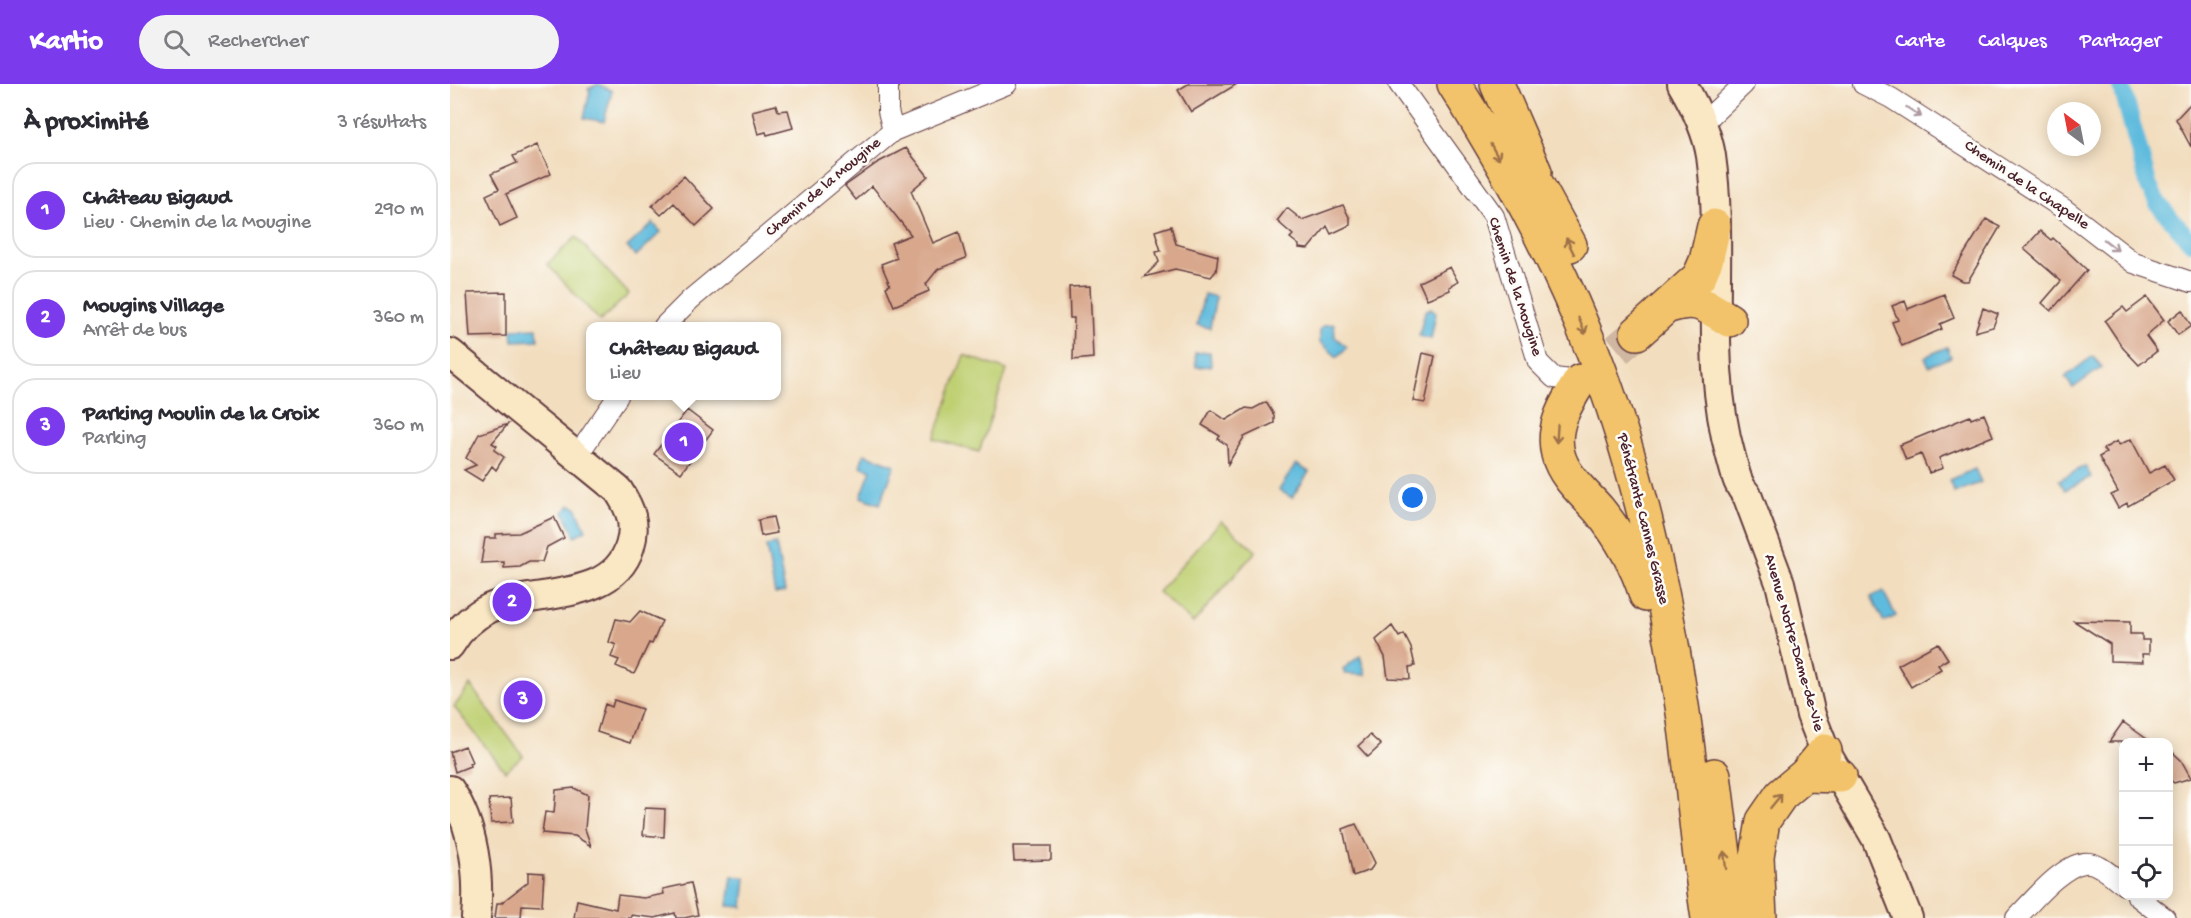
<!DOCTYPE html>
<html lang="fr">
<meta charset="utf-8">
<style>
body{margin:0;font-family:"Gochi Hand",sans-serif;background:#f2f2f3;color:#2b2b33}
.controls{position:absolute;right:18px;bottom:18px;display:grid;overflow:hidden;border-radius:12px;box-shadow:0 3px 15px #0003}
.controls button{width:54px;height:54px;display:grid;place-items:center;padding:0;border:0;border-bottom:2px solid #e1e1e2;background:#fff;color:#2b2b33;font:30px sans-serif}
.compass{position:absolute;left:1597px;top:18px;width:54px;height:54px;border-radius:50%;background:#fff;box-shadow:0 3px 15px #0003;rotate:328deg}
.you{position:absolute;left:963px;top:414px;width:21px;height:21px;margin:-15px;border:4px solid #fff;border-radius:50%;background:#1a73e8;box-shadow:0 0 0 9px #1a73e833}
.badge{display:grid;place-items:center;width:39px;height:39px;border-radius:50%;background:#7c3aed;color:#fff;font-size:20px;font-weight:700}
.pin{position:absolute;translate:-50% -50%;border:3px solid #fff;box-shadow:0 2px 6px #0006}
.popup{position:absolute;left:136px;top:238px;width:195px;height:78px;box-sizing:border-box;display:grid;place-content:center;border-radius:12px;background:#fff;filter:drop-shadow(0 2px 4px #0005);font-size:20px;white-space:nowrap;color:#7c7c81}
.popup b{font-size:22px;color:#2b2b33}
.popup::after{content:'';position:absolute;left:50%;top:100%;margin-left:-12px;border:12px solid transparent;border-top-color:#fff}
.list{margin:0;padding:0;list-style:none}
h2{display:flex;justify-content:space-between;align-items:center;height:78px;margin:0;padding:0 24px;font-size:26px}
h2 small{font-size:20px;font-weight:400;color:#7c7c81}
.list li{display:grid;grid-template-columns:39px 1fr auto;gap:18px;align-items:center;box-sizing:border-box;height:96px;margin:0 12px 12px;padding:0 12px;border:2px solid #e1e1e2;border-radius:24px}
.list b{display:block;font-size:22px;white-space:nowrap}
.list p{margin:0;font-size:20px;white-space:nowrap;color:#7c7c81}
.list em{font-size:20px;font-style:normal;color:#7c7c81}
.icon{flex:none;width:33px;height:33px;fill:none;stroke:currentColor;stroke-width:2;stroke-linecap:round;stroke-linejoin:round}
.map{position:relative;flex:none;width:1741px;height:834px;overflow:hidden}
header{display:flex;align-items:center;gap:36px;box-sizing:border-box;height:84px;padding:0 30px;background:#7c3aed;color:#fff}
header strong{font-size:28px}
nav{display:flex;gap:33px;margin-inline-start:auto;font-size:21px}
.search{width:420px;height:54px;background:#f2f2f3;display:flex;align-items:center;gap:15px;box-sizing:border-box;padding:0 21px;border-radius:33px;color:#7c7c81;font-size:22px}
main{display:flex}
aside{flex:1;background:#fff}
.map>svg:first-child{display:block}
.green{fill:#bfd073;stroke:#84784f;stroke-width:1.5}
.water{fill:#5fbbdd;stroke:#546d84;stroke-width:1.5}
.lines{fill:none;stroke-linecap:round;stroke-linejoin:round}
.canal{stroke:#5fbbdd;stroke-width:18}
.building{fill:#d8a78c}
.highway-tunnel{stroke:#d0b7a1;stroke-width:33;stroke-dasharray:33 16;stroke-linecap:butt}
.street-casing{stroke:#633c41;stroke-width:22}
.secondary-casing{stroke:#633c41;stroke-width:32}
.highway-casing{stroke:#633c41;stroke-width:36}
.street{stroke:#fff;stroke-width:20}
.secondary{stroke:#fae7c3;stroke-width:28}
.highway{stroke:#f2c36a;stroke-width:33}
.oneway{stroke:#ae9aa0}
.oneway2{stroke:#9e714a}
.labels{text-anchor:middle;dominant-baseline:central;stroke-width:5;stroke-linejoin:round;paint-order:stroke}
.street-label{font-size:16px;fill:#4a1f2b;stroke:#fdfcf7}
</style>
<header>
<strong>Kartio</strong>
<div class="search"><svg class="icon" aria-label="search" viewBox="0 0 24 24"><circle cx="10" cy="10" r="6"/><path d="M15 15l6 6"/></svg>Rechercher</div>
<nav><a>Carte</a><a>Calques</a><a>Partager</a></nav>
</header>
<main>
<aside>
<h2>À proximité<small>3 résultats</small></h2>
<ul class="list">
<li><span class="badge">1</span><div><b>Château Bigaud</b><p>Lieu · Chemin de la Mougine</p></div><em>290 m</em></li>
<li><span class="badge">2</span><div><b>Mougins Village</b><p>Arrêt de bus</p></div><em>360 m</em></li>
<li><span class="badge">3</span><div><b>Parking Moulin de la Croix</b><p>Parking</p></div><em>360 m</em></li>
</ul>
</aside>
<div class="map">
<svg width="1741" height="834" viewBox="0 0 1741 834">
<rect width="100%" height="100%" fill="#fdfcf7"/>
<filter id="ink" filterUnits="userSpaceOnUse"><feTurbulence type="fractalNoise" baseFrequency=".0167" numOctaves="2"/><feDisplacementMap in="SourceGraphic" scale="12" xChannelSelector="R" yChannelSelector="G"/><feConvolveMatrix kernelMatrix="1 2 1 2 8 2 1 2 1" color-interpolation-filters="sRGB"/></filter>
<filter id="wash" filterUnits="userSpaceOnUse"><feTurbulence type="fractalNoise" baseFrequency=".008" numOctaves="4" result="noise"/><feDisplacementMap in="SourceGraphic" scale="24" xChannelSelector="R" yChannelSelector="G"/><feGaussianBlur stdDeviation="1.35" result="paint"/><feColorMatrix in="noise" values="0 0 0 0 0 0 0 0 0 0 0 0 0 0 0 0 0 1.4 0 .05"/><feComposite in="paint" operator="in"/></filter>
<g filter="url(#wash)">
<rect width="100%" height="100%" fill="#f2ddbe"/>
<path class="green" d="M126 153 179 210 150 237 97 180Z
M514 271 557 286 529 368 484 355Z
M771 437 806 467 743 539 708 508Z
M20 601 73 672 55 687 4 623Z"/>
<path class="water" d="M148 0 162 7 154 38 134 34 140 7 138 5Z
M203 139 211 148 186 172 177 163Z
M754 210 766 213 760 244 747 241Z
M981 224 986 229 981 255 969 252 975 227Z
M884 240 885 253 897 263 887 273 870 258V245L875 241Z
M87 244 88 256 63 257 62 245Z
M1497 263 1501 273 1479 282 1475 273Z
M760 268 761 282 746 283 745 269Z
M1643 272 1652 283 1623 304 1615 293Z
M414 370 445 381 430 420 411 413 421 386 410 382Z
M846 380 859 388 842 414 829 406Z
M1635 382 1641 393 1615 406 1609 396Z
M1525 385 1531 398 1504 409 1499 396Z
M120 421 126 423 136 446 125 452 114 428Z
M326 460 335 508 325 510 316 462Z
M1433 507 1446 532 1434 538 1421 513Z
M910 572 916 591 895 590 893 585Z
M282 792 296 794 293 823 278 822Z"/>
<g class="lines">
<path class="canal" d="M1671 0 1699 103 1709 121 1741 158"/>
</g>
<g id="blocks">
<path class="building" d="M738 0H787L741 28 728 6Z
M1741 19V63L1726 35Z
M326 21 328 27 338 26 343 44 317 51 316 48 308 50 302 27Z
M87 61 101 90 56 110 67 134 50 142 36 111 49 105 41 90 67 79 63 72Z
M456 64 478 92 461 107 483 159 509 148 516 174 488 185 476 200 479 207 444 222 436 203 440 201 431 180 447 174 441 159 461 151 422 102 406 116 395 102 427 79Z
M234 92 264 125 246 142 224 119 211 131 202 122Z
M893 121 900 135V141L881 150 877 142 858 165 849 164V161L840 154 843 151 827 137 837 124 852 136Z
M1536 135 1550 143 1518 197H1512L1501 191Z
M721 142 726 160 768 172 766 187 761 193 725 185 694 193 709 178 706 168 711 167 705 147Z
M1590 147 1601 156 1603 154 1637 186 1601 227 1592 219 1611 197 1574 165Z
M1000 183 1008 198 999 203 1000 206 977 215 969 198Z
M640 202 643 274 623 276 624 234H620L619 203Z
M56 208V252L20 253 17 209Z
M1494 210 1504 234 1490 240 1492 245 1452 262 1442 238 1448 236 1442 222 1455 217 1458 225Z
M1697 213 1714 236 1696 252 1707 267 1689 281 1673 264 1655 237 1673 223 1677 228Z
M1533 224 1548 230 1543 243 1525 248Z
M1732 226 1741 242 1728 251 1718 237Z
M973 269 985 272 975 319 963 317Z
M816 318 824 331V339L794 353 778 380 777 361 768 355 770 352 752 341 761 326 776 336 796 324 803 325Z
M237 326 263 346 231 389 204 370Z
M1534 330 1543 352 1489 374 1493 384 1479 389 1471 370 1456 376 1450 361 1520 332 1521 335Z
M58 340 42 359 47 362 44 366 54 373 46 386 42 382 32 397 14 386 26 381 16 374 29 350Z
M1681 355 1699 389 1715 381 1724 396 1678 422 1677 419 1668 424 1661 411 1668 408 1649 373 1656 369 1653 365 1667 357 1669 361Z
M104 433 114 454 97 463 92 478H79L70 483 54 484V478L31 479 35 454H46V450L69 449Z
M323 433 327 449 311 452 308 436Z
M190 527 212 537 202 560 199 559 184 590 166 582 169 576 161 573 166 561 159 558 166 535 180 538Z
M1624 537 1680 538V550H1692V556H1699V570H1692L1693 578 1660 577V560Z
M942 542 949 553 954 550 961 564 965 582 959 583 960 595 938 594 935 573 926 556Z
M1488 559 1498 575 1488 581 1491 585 1461 603 1448 581Z
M164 616 192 625 180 659 147 648 155 620 162 623Z
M1673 638 1701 658H1659Z
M920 651 931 661 918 673 908 662Z
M15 662 22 678 19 679 20 682 5 688 0 668Z
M1719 665 1731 676 1741 694 1724 699 1719 695Z
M124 704 138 711 135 745 141 762 125 752 92 749 95 728 104 729 106 706Z
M61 714 63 738 41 739 39 715Z
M195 724 215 725 214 753 193 751Z
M906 740 925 779 920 786 903 792 893 745Z
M563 762H601V776L564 777Z
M78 788 94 789 92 822 72 821 71 834H45L47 819H51L78 798Z
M241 799 248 831 234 834H226L225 829 205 834 181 831V834H124L127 816 166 825 168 811 194 814 214 810 213 805Z"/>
</g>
</g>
<g filter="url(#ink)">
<use href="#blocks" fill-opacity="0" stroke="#633c41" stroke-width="1.5"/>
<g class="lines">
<path class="highway-tunnel" d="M1130 297 1187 249"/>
<defs>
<path id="street" d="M438 0V27L443 47
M949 0 1044 132 1088 278 1104 294 1130 297
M1413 0 1441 14 1614 125 1684 179 1741 198
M1252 40 1294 0
M214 242 241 215 443 47 557 0
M127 372 168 312
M1687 812 1715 834
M1566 834C1582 818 1611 782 1634 779 1648 777 1663 793 1674 801"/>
<path id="secondary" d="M1232 0C1245 22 1257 47 1261 72 1275 172 1253 275 1281 373 1285 387 1287 401 1297 411L1330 499 1361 631 1375 667 1426 754 1458 834
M0 269 168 406C180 424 187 440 180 462 163 519 83 505 40 524 23 532 9 545 0 561
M0 706C24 742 30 791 26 834"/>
<path id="highway" d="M1004 0C1057 84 1106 173 1142 266 1187 380 1214 501 1232 622 1243 692 1247 764 1258 834
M1047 0 1085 88
M1070 69 1120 161
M1219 222C1248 213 1254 221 1279 236
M1187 249 1249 193 1256 177 1264 142
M1130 297C1116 319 1101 343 1108 370 1113 392 1135 410 1149 426 1170 452 1186 479 1196 511
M1264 691 1282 834
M1355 691 1390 692
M1310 834 1307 773 1313 737 1331 711 1355 691 1375 667"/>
</defs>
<use href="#street" class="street-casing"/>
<use href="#secondary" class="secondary-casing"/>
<use href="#highway" class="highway-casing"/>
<use href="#street" class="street"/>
<use href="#secondary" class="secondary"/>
<use href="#highway" class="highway"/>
</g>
<defs><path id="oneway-shaft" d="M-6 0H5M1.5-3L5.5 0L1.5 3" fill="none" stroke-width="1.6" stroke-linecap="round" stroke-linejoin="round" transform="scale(1.5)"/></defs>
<g class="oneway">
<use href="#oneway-shaft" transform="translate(1464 28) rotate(33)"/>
<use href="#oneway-shaft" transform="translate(1661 161) rotate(38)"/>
</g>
<g class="oneway2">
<use href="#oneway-shaft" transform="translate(1045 68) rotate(61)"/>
<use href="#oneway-shaft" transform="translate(1120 162) rotate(-116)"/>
<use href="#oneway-shaft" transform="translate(1132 242) rotate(67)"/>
<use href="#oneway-shaft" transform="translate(1107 350) rotate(94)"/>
<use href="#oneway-shaft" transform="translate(1326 717) rotate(-51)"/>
<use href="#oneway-shaft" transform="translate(1275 776) rotate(-97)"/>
</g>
</g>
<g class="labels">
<g class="street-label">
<text transform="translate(1576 102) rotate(34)">Chemin de la Chapelle</text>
<text transform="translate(374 104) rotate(-40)">Chemin de la Mougine</text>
<text transform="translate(1064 203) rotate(72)">Chemin de la Mougine</text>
<text transform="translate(1192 435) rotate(76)">Pénétrante Cannes Grasse</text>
<text transform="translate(1343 559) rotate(74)">Avenue Notre-Dame-de-Vie</text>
</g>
</g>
</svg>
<div class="controls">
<button>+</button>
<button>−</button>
<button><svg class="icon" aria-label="locate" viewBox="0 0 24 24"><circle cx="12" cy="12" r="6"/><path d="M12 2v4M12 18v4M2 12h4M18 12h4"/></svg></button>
</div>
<svg class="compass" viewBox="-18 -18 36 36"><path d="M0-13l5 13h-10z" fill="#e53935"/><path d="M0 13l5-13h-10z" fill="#7c7c81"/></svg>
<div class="you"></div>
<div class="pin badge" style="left:234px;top:358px">1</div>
<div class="popup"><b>Château Bigaud</b>Lieu</div>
<div class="pin badge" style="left:62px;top:518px">2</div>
<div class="pin badge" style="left:73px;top:616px">3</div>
</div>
</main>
